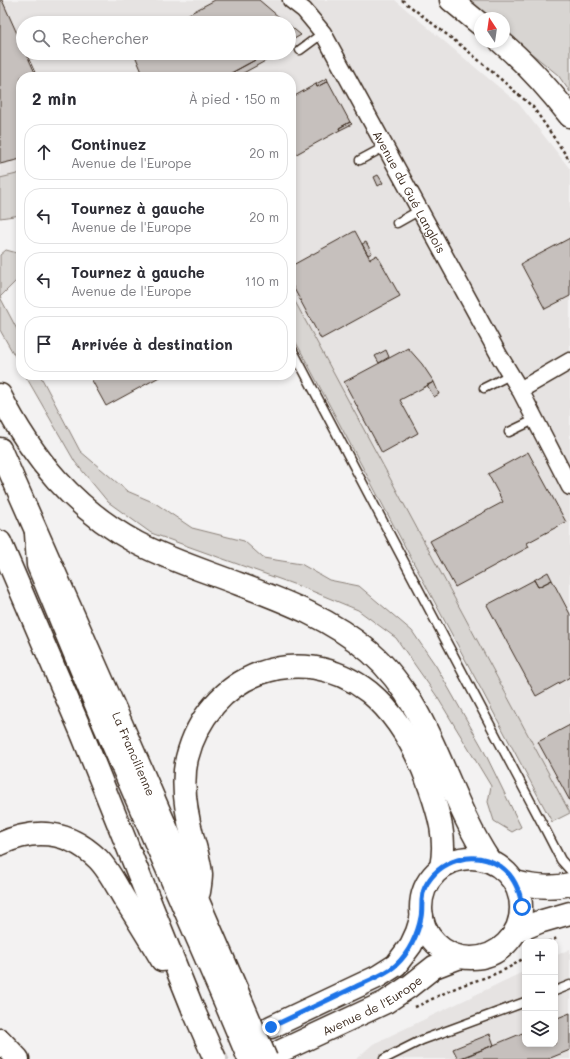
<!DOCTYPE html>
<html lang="fr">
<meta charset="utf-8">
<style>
body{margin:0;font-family:Mali,sans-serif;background:#f7f7f7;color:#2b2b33}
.controls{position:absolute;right:12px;bottom:12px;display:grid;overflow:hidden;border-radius:8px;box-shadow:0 2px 6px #0003}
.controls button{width:36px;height:36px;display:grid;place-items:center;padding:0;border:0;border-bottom:1px solid #e1e1e2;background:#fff;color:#2b2b33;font:20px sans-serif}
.compass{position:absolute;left:474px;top:12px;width:36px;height:36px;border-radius:50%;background:#fff;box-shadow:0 2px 6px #0003;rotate:347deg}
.stop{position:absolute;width:12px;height:12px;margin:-9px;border:3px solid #1a73e8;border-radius:50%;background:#fff}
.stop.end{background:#1a73e8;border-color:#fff;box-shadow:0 1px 4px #0008}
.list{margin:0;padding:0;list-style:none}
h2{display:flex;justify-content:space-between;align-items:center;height:52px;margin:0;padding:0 16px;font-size:17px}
h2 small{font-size:13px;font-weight:400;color:#7c7c81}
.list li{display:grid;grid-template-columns:26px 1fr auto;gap:12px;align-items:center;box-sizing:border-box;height:56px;margin:0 8px 8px;padding:0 8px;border:1px solid #e1e1e2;border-radius:16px}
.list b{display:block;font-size:15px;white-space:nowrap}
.list p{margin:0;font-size:13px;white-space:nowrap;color:#7c7c81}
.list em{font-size:13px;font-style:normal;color:#7c7c81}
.icon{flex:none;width:22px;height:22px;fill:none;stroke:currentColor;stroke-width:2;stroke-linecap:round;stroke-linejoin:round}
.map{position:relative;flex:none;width:570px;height:1059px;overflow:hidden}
.search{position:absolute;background:#fff;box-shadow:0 2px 6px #0003;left:16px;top:16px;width:280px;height:44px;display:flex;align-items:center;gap:10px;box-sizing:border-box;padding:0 14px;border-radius:22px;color:#7c7c81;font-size:15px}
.panel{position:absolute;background:#fff;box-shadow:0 2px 6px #0003;left:16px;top:72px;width:280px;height:308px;border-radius:16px}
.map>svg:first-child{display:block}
.built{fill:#e6e3e2;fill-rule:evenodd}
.green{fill:#d8d5d2;stroke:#8a8078}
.building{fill:#c6c0bd;stroke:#3b2a1e}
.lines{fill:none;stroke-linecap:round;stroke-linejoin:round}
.primary-tunnel{stroke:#cecac8;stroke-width:22;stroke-dasharray:22 11;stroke-linecap:butt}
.lane-casing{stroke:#3b2a1e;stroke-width:11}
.street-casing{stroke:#3b2a1e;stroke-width:19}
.secondary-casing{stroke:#3b2a1e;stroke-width:25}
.primary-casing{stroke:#3b2a1e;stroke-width:25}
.highway-casing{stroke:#3b2a1e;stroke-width:25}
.path{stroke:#3b2a1e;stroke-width:2.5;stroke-dasharray:3 3;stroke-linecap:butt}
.lane{stroke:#fff;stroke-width:8}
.street{stroke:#fff;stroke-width:16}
.secondary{stroke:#fff;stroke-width:22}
.primary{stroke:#fff;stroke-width:22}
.highway{stroke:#fff;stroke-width:22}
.primary-bridge-casing{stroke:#3b2a1e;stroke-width:25;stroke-linecap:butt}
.highway-bridge-casing{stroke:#3b2a1e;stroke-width:25;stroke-linecap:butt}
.primary-bridge{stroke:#fff;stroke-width:22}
.highway-bridge{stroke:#fff;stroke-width:22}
.route{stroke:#1a73e8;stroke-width:5}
.labels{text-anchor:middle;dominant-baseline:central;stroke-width:4;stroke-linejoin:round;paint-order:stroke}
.street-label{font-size:12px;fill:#3b2a1e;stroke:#fff}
</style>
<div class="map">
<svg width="570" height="1059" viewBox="0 0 570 1059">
<rect width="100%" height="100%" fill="#f3f2f2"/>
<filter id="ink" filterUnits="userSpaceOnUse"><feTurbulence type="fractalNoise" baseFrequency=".025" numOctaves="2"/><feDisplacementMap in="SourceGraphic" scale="8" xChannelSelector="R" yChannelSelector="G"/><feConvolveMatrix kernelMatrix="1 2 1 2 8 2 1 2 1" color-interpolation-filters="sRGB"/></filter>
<g filter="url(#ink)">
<path class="built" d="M0 0H395L519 104 570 169V813L291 294V77H21V173L0 178ZM23 23H289V53H23Z
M570 949V1059H356L373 1044 525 971V1044H555V956Z"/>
<path class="green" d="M466 0H570V92L558 75 504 31V18H488Z
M21 173V215L0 218V178Z
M6 250 21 254V278L18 279 0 297 21 337V367L0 330V255Z
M291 294 570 813 552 822 291 333Z
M25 375H40L80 451 127 491 155 503 192 528 244 541 263 558 301 564 329 580 359 586 412 631 436 666 482 747 521 827 512 832 494 821 488 802 491 786 436 695 396 638 358 610 307 589 151 533 108 502 75 462Z"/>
<path class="building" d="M0 0H2L23 47V53H26L37 77H21V159L0 164Z
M215 0H259L286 23H172Z
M289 25 301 35 289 42Z
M134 53H268L224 77H144Z
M268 53H280L236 77H224Z
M327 78 328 81 317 87 316 84Z
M328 81 350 122 339 128 340 130 291 157V98L316 84 317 87Z
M350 122 352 124 340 130 339 128Z
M378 175 383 183 378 186 374 177Z
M355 231 370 259 377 255 400 296 321 339 291 283V266Z
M570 238V296L545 309 521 264Z
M366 242 372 253 368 255 362 244Z
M408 348 422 364 434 382 400 400 418 433 382 453 344 382Z
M386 350 389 357 379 363 375 356Z
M89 375H163L106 406Z
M434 382 439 394 434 397 427 385Z
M528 452 566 522 527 543 529 547 455 587 430 541 503 502 488 474Z
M548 572 552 580 538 587 534 580Z
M534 580 538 587 552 580 570 614V677L536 696 487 605Z
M570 725V801L538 742Z
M570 1013V1050L548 1059H460L525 1032V1044H555V1019Z
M490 1034 494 1045 458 1059 453 1049Z"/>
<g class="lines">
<path class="primary-tunnel" d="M205 1059 259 1033"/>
<defs>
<path id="lane" d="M300 50 323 33
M360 160 386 146
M397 223 420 210
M291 347 545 829 561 860 570 870
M484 388 510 375
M509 432 534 420
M555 991 570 985
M384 1059 422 1040 525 1002"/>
<g id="street">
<path id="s1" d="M291 0 304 10 323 33 500 357 520 390 570 487"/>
<path d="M520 390 570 361"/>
</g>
<path id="secondary" d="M451 0 480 24
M501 42C527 64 549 89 570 116
M515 882C534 887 551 889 570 884
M515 932 539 922 570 913"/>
<g id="primary">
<path d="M36 533 38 565 104 724 223 997"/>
<circle cx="471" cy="908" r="50"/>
<path d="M271 1027 377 977 396 965 411 945 417 932 422 916"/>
<path id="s2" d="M281 1051 386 1002 410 986 434 967 460 957"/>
</g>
<g id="highway">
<path d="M0 395C32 458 74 509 137 543 170 560 205 571 239 584 287 602 331 619 370 652 433 707 445 794 489 860"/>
<path id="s3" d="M0 449 117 714 237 991"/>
<path d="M0 542 81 731 193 1009"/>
<path d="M0 844C36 827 69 831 98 859 109 870 117 887 125 900 138 920 150 940 162 960"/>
<path d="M199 892C200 886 201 880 201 874 200 862 196 850 193 839 186 813 181 784 187 758 208 674 299 638 369 692 398 716 418 753 430 788 439 814 447 839 441 867"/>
<path d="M0 1040 18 1059"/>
</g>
</defs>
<use href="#lane" class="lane-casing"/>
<use href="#street" class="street-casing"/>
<use href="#secondary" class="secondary-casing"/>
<use href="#primary" class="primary-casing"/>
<use href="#highway" class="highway-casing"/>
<path class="path" d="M402 0 468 51 533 107 570 161
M548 942 557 938
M415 1007C431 1000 447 991 463 985 486 977 506 972 525 957"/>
<use href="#lane" class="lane"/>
<use href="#street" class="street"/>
<use href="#secondary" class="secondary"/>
<use href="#primary" class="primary"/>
<use href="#highway" class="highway"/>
<defs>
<path id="primary-bridge" d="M223 997 249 1059"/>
<path id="highway-bridge" d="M237 991 266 1059
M193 1009 215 1059"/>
</defs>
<use href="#primary-bridge" class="primary-bridge-casing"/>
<use href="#highway-bridge" class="highway-bridge-casing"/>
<use href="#primary-bridge" class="primary-bridge"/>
<use href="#highway-bridge" class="highway-bridge"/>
</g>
</g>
<g class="lines" filter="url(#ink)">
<path class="route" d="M271 1027C298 1014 326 1001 353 988 367 981 385 975 396 965 409 953 418 934 421 917 423 907 420 897 425 887 439 860 473 849 500 866 514 876 520 890 522 907"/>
</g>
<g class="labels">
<g class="street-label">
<text stroke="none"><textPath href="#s1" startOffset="227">Avenue du Gué Langlois</textPath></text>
<text stroke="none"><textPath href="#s3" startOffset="333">La Francilienne</textPath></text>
<text stroke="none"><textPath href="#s2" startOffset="102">Avenue de l'Europe</textPath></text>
</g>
</g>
</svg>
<div class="controls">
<button>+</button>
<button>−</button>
<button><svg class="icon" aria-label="layers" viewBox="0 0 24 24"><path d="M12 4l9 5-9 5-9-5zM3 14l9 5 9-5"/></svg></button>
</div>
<svg class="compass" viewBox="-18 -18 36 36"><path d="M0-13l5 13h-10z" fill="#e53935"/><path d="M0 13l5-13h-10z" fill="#7c7c81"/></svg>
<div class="stop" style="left:522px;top:907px"></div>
<div class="stop end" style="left:271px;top:1027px"></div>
<div class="search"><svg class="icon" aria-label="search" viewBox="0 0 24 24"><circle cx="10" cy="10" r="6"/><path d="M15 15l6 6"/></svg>Rechercher</div>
<section class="panel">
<h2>2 min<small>À pied · 150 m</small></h2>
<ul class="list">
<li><svg class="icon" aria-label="ahead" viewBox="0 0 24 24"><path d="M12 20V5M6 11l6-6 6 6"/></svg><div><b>Continuez</b><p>Avenue de l'Europe</p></div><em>20 m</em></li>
<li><svg class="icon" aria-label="left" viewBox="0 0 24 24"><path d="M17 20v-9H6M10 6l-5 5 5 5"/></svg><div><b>Tournez à gauche</b><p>Avenue de l'Europe</p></div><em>20 m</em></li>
<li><svg class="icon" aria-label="left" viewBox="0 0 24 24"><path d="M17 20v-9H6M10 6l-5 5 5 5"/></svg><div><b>Tournez à gauche</b><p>Avenue de l'Europe</p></div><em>110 m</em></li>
<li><svg class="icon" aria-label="arrive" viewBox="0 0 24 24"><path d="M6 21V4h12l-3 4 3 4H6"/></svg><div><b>Arrivée à destination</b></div></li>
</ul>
</section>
</div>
